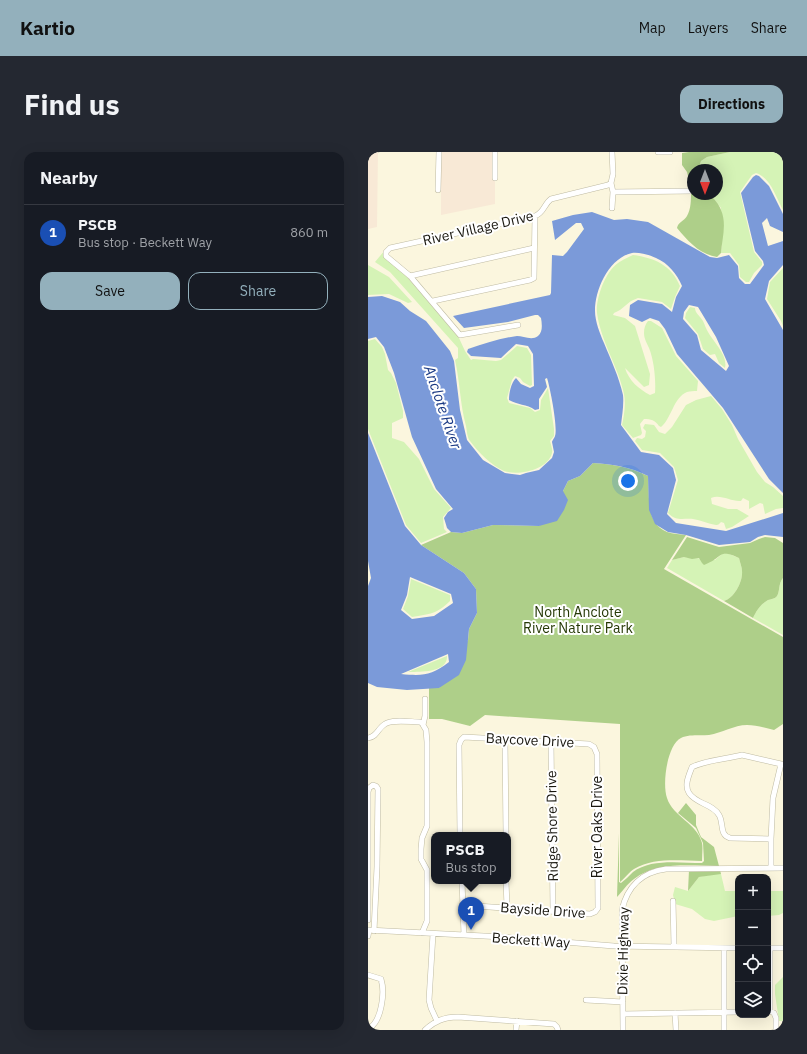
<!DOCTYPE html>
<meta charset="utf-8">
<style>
body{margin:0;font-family:"IBM Plex Sans",sans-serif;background:#242831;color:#f1f3f6}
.controls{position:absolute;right:12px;bottom:12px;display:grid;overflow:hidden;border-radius:8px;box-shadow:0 4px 16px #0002}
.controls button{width:36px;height:36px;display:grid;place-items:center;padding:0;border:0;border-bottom:1px solid #363941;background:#171b24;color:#f1f3f6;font:20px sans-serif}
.compass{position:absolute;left:319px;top:12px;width:36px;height:36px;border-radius:50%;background:#171b24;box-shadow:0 4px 16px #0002;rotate:180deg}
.you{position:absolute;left:260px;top:329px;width:14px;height:14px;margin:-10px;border:3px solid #fff;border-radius:50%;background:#1a73e8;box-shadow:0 0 0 6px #1a73e833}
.badge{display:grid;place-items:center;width:26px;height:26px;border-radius:50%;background:#93b0bc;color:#fff;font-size:13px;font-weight:700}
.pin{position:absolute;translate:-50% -33px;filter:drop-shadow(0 1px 2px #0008)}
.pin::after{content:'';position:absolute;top:21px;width:14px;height:12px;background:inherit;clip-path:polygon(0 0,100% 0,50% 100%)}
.popup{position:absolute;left:63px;top:680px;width:80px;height:52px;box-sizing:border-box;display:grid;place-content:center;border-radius:8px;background:#171b24;filter:drop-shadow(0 1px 3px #0005);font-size:13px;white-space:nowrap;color:#9ea1a6}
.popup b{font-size:15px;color:#f1f3f6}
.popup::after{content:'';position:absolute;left:50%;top:100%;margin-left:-8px;border:8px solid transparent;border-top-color:#171b24}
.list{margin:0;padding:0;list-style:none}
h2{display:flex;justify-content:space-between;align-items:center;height:52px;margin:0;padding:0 16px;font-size:17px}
h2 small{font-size:13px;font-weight:400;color:#9ea1a6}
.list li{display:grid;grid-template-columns:26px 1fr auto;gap:12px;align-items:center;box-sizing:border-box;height:56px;padding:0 16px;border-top:1px solid #363941}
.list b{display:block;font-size:15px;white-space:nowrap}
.list p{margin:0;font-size:13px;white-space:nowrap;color:#9ea1a6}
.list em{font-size:13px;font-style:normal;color:#9ea1a6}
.actions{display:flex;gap:8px;padding:12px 16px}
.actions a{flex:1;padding:9px 0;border:1px solid #93b0bc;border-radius:12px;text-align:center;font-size:14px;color:#93b0bc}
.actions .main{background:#93b0bc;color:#111}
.icon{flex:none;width:22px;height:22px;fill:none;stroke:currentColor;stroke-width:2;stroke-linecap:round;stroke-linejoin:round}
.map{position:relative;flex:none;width:415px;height:878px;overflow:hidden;border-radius:12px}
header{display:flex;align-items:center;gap:24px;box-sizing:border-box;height:56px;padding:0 20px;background:#93b0bc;color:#111}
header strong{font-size:19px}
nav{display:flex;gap:22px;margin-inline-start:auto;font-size:14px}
.intro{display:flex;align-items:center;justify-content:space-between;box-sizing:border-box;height:96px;padding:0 24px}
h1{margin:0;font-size:28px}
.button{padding:10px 18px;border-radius:12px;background:#93b0bc;color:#111;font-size:14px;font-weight:700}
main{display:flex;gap:24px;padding:0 24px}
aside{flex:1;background:#171b24;border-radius:12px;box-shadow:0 4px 16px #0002}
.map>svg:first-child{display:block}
.commercial{fill:#f8e9d6}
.green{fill:#d5f3b6}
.forest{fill:#aecf89}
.water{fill:#7b9ad9;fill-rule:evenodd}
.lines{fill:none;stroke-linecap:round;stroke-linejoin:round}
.minor-casing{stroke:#bfbba3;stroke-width:6}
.minor{stroke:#fff;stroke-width:5}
.labels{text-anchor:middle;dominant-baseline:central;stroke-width:4;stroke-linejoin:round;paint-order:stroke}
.street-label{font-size:14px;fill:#19170f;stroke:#fff}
.park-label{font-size:14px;fill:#263906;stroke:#fff}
.water-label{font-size:15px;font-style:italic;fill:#1b3a84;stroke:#fff}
</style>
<header>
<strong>Kartio</strong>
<nav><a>Map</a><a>Layers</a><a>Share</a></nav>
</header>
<div class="intro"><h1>Find us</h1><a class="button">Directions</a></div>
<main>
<aside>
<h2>Nearby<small></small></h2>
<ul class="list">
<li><span class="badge" style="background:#1a4fb4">1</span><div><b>PSCB</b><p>Bus stop · Beckett Way</p></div><em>860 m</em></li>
</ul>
<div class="actions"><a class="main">Save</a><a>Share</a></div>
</aside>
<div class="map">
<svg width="415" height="878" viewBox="0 0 415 878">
<rect width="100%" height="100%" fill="#fbf6de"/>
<path class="commercial" d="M0 0H10L9 75 0 77Z
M73 0H125V28H127V52L73 63Z"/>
<path class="green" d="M362 0H415V58C408 46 403 26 388 21L384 23 372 40 386 100 394 110V113L386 121 381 130H378L372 125 371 113 362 101H353L354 90 353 56 342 42H349V18H330L333 9 339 5Z
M17 98 15 103 17 106 39 125 79 171 91 186 97 199 103 208 105 207 128 209 133 208 149 194 159 196 163 203 164 233 162 234 155 230 152 226 147 224 144 228 139 246 141 251 162 256 167 260 172 258 173 248 180 236 186 277V284L182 289C183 293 185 298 184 301 180 318 150 324 136 319 123 313 111 301 102 289 99 285 99 279 98 274 92 252 92 230 87 208L90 206V196L22 120 7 110Z
M265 103C287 106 303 113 312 134L307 145 303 157 294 150 270 146 263 149 252 158 246 161 245 163 257 166 267 174 282 222 281 233 276 235 257 216C261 229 271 237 282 243L287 241C288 228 286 208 281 196 279 191 276 187 276 181 276 176 277 173 280 169H283L294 176 308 204 330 229 329 239C326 239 322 239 319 240 305 246 304 266 293 275L291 274C287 268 283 267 276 267L272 272 274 281 273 283 265 286 254 273C256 264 258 252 256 242 250 214 233 190 229 161 228 153 231 142 234 134 242 116 247 111 265 103Z
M0 113 21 125 44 150 40 151 21 142 0 143Z
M415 116V174L413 169 399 147 402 130Z
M322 155 327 156C327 161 332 164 335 169 337 173 338 177 340 180 346 191 360 203 357 216L351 211 347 202 342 203 335 197 330 182 317 166 318 161Z
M7 187 14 195 17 202 20 218 23 221 28 231 35 259V266L24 271V286L36 290 51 307 66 337 83 356 75 365 76 377 79 380 53 391 38 373 0 277V189Z
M343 244 354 257 364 273 370 287 389 320 397 330 405 335 415 344V356L408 357 397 362 395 352 392 351 381 357V349L375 346 373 349C363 350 353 342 343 346L344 352 360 357H369L381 364 364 375 358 377 356 371 353 370C351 372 351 373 348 373 340 372 333 368 325 367 315 366 309 370 300 361L310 328 306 315 292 301 274 298 267 289 269 286 274 287 277 285 278 279 275 276 277 272 286 273 291 280 297 282 304 275 318 253 328 248Z
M359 401 371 406C372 411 374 415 374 419 375 430 366 446 356 449L299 416 304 408 316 405 347 408 354 402Z
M415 426V483L385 466C389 458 392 453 400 448 403 447 407 447 409 444 412 440 410 432 415 426Z
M43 427 82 443V449C69 462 62 462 44 465L35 457 40 444Z
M79 504C80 521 51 520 40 520Z
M346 722H353L357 739H370V764L346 769 337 767 324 757 307 752V747H306L305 743 307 735 320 739 331 725Z
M400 739H415V761L411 763 400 764Z
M415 825V869H411L407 842V833Z"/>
<path class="forest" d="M321 0H362L339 5 333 9 330 18H325V36H323L319 20 314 13V1Z
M323 41H325V42H342C346 47 351 52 353 58 359 72 354 87 353 101L349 105C331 102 320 89 309 76 310 70 316 69 319 64 323 57 323 48 323 41Z
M225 311C244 312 262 315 280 324 282 344 277 371 299 380 305 382 312 382 318 383L296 417 415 485V572L406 578C398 576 388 573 379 573 366 573 354 581 341 583 332 584 321 582 313 586 299 593 294 632 299 646 305 665 329 671 334 691 335 696 334 703 334 709 312 709 287 705 266 717 261 720 257 726 252 730V572L117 563 102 574 74 567H61V536H71L100 488 101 477 109 461 108 437 96 421 53 393 83 380 94 381 125 373 171 374 195 339 200 329 212 324Z
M319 385 351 395 382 391 391 387 397 385 407 386 415 391V426C410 432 412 440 409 444 407 447 403 447 400 448 392 453 389 458 385 466L356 449C366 446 375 430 374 419 374 415 372 411 371 406 350 396 355 406 336 413L334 411 331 406 324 407 316 405 304 408Z
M318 651 328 663V673L333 685 346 695 351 714C323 714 289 709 266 727 259 732 254 740 249 745L251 681V730L253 731C257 728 261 724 265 720 283 706 313 711 334 711L336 709 335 691 328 676 310 661Z
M321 718H352L353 722 331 725 320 739Z"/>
<path class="water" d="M388 23 391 24 401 34 415 62V80L402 74 399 66 394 71 400 94 415 89V113L401 129 397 147 415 178V341L401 327 355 256 309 202 297 177 291 169 282 166 274 170 261 164 262 153 270 148 294 152 304 160 308 145 314 134C309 122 300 111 288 106 282 103 271 100 264 101 241 106 227 137 227 159 227 169 232 182 236 191 243 208 251 225 255 243 256 253 254 264 253 273L273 300 291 303 305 316 308 328 299 362 308 371 358 379 415 361V385L397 383 390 385 382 390 351 393 318 383 300 380 287 372 281 358 280 324C263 315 244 312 225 311L212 324 200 329 195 339 200 348 196 358 189 369 171 374 125 373 94 381 83 380 79 376 76 366 80 360 85 357 68 337 44 285 26 221 16 195 8 185 0 187V145L14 144 32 150 42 159 58 169 82 199 86 209 92 258 99 288 115 308 137 321 152 323 158 321 171 318 184 306 186 300 184 290C184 289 187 285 187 284 190 276 182 235 179 226L177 227 179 235 171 247V257L167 258C159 252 149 253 141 248 141 241 143 231 148 226L153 232 162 236 166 234 165 202 160 194 148 192 133 206 103 204 99 200 100 197C116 192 133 186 149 184 155 184 164 189 170 184 175 180 174 172 173 166L170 163H167L140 170 96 176 85 164 182 143 183 141 184 103 195 104 199 100 216 77 213 71H208L187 88 184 69 205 63 224 60 246 68 259 67 280 70 342 105 349 106 361 103 370 114 371 126 377 132H382L396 113 395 109 387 99 373 41 385 25ZM321 153 330 155 348 185 361 214 358 219 333 198 329 183 315 167 316 160Z
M0 281 37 374 53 393 96 421 108 437 109 461 101 477 98 508 91 523 71 536 39 538 9 535 0 531V434L3 426 0 409ZM42 425 83 442 85 451 66 464 44 467 33 458 39 443ZM80 502 81 510C63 524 54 524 33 522Z"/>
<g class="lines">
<defs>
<path id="minor" d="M244 0 245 22 243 31 245 40 244 56
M290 0H302
M127 26V0
M70 38 71 0
M245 40 325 39
M42 124 166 96
M65 149 162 128 166 126 167 64
M150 173 92 183 42 124 18 104V100L22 96 167 64C176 61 176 52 183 47L240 33 243 31
M0 586C9 585 10 576 17 572 24 567 43 570 52 570L55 572
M137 588 138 683
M183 590 185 758
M374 603 413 612 405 646 403 687 362 686C351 683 356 671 351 663 345 652 328 652 321 641 316 633 321 623 324 615 339 608 358 607 374 603Z
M92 683 91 593 93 588 96 585 221 592 226 595 229 602 230 756 227 760 222 762 94 753
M403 716V687
M94 729 96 783
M138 729 139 755
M305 749 306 794
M0 768V640L1 636 5 633 8 634 10 637 9 715 6 779
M0 778 135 785 246 794 370 796
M54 781 59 769V718L53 707V697L54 686 59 674V590L58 578 55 573 57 564V547
M65 782 61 848 63 856 69 869
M0 784 1 778
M356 796V878
M400 796H415
M402 796V859L406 861 408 866V878
M0 823 13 827C17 840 14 870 0 877
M218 848 255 850
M307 861 308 878
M255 862 370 860
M57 878C67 869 76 865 90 865L186 872 189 875 190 878
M148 878 149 869
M255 878 254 758C259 735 274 720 298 717L415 716"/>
</defs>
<use href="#minor" class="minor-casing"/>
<use href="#minor" class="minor"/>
</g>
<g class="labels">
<g class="street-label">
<text transform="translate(110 76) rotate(-13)">River Village Drive</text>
<text transform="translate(162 588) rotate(3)">Baycove Drive</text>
<text transform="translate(184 674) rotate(-91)">Ridge Shore Drive</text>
<text transform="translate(229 675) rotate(-90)">River Oaks Drive</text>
<text transform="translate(175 758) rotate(4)">Bayside Drive</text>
<text transform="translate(163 788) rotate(4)">Beckett Way</text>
<text transform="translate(255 799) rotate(-89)">Dixie Highway</text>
</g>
<g class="park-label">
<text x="210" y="460">North Anclote<tspan x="210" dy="16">River Nature Park</tspan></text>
</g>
<g class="water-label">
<text transform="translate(75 255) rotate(71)">Anclote River</text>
</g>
</g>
</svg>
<div class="controls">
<button>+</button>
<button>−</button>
<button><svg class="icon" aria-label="locate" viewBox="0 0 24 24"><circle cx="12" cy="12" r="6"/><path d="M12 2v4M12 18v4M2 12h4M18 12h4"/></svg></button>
<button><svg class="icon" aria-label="layers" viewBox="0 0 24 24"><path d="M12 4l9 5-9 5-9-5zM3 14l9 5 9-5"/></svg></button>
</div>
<svg class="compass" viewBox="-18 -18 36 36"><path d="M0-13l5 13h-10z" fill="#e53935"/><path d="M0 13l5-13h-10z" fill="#9ea1a6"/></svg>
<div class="you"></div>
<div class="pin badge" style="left:103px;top:778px;background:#1a4fb4">1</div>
<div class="popup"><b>PSCB</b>Bus stop</div>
</div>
</main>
